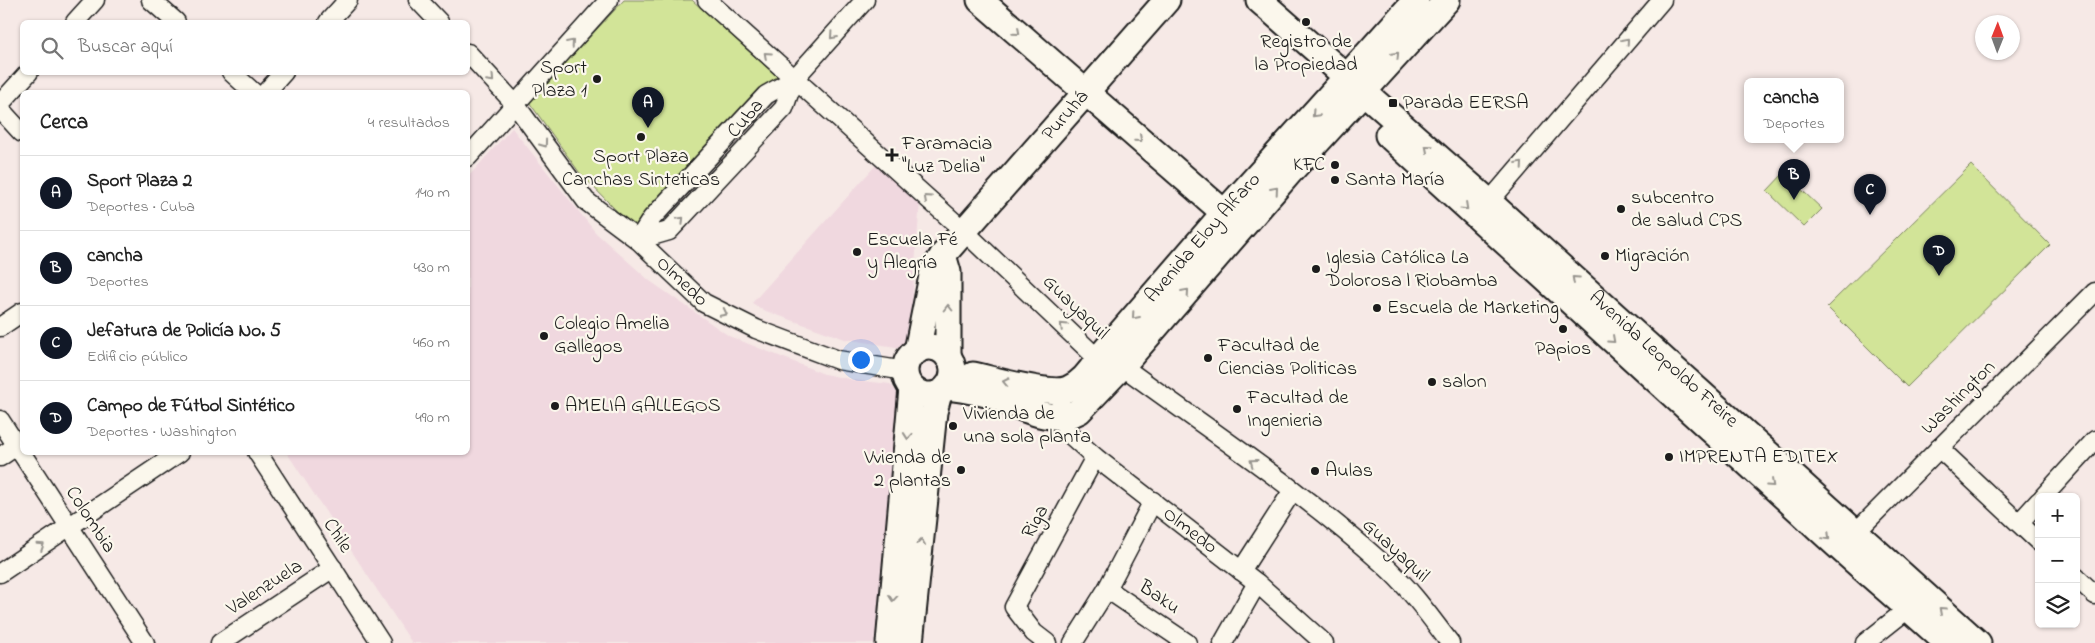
<!DOCTYPE html>
<html lang="es">
<meta charset="utf-8">
<style>
body{margin:0;font-family:"Indie Flower",sans-serif;background:#f6f6f6;color:#222}
.controls{position:absolute;right:15px;bottom:15px;display:grid;overflow:hidden;border-radius:8px;box-shadow:0 1px 4px #0004}
.controls button{width:45px;height:45px;display:grid;place-items:center;padding:0;border:0;border-bottom:1px solid #e0e0e0;background:#fff;color:#222;font:25px sans-serif}
.compass{position:absolute;left:1975px;top:15px;width:45px;height:45px;border-radius:50%;background:#fff;box-shadow:0 1px 4px #0004;rotate:1deg}
.you{position:absolute;left:860px;top:359px;width:18px;height:18px;margin:-12px;border:4px solid #fff;border-radius:50%;background:#1a73e8;box-shadow:0 0 0 8px #1a73e833}
.badge{display:grid;place-items:center;width:32px;height:32px;border-radius:50%;background:#111827;color:#fff;font-size:16px;font-weight:700}
.pin{position:absolute;translate:-50% -41px;filter:drop-shadow(0 1px 2px #0008)}
.pin::after{content:'';position:absolute;top:26px;width:18px;height:15px;background:inherit;clip-path:polygon(0 0,100% 0,50% 100%)}
.popup{position:absolute;left:1744px;top:78px;width:100px;height:65px;box-sizing:border-box;display:grid;place-content:center;border-radius:8px;background:#fff;filter:drop-shadow(0 1px 4px #0005);font-size:16px;white-space:nowrap;color:#767676}
.popup b{font-size:19px;color:#222}
.popup::after{content:'';position:absolute;left:50%;top:100%;margin-left:-10px;border:10px solid transparent;border-top-color:#fff}
.list{margin:0;padding:0;list-style:none}
h2{display:flex;justify-content:space-between;align-items:center;height:65px;margin:0;padding:0 20px;font-size:21px}
h2 small{font-size:16px;font-weight:400;color:#767676}
.list li{display:grid;grid-template-columns:32px 1fr auto;gap:15px;align-items:center;box-sizing:border-box;height:75px;padding:0 20px;border-top:1px solid #e0e0e0}
.list b{display:block;font-size:19px;white-space:nowrap}
.list p{margin:0;font-size:16px;white-space:nowrap;color:#767676}
.list em{font-size:16px;font-style:normal;color:#767676}
.icon{flex:none;width:28px;height:28px;fill:none;stroke:currentColor;stroke-width:2;stroke-linecap:round;stroke-linejoin:round}
.map{position:relative;flex:none;width:2095px;height:643px;overflow:hidden}
.search{position:absolute;background:#fff;box-shadow:0 1px 4px #0004;left:20px;top:20px;width:450px;height:55px;display:flex;align-items:center;gap:12px;box-sizing:border-box;padding:0 18px;border-radius:8px;color:#767676;font-size:19px}
.panel{position:absolute;background:#fff;box-shadow:0 1px 4px #0004;left:20px;top:90px;width:450px;height:365px;border-radius:8px}
.map>svg:first-child{display:block}
.built{fill:#f0d8df}
.pitch{fill:#d2e498;stroke:#77805a}
.lines{fill:none;stroke-linecap:round;stroke-linejoin:round}
.street-casing{stroke:#1c1c1c;stroke-width:21}
.secondary-casing{stroke:#1c1c1c;stroke-width:29}
.street{stroke:#fbf7ec;stroke-width:18}
.secondary{stroke:#fbf7ec;stroke-width:25}
.oneway{stroke:#97948e}
.poi-dot{fill:#1c1c1c;stroke:#fbf7ec;stroke-width:2}
.labels{text-anchor:middle;dominant-baseline:central;stroke-width:4.5;stroke-linejoin:round;paint-order:stroke}
.poi-label{font-size:20px;fill:#1c1c1c;stroke:#fbf7ec;text-anchor:start}
.street-label{font-size:20px;fill:#1c1c1c;stroke:#fbf7ec}
</style>
<div class="map">
<svg width="2095" height="643" viewBox="0 0 2095 643">
<rect width="100%" height="100%" fill="#f6e9e6"/>
<filter id="ink" filterUnits="userSpaceOnUse"><feTurbulence type="fractalNoise" baseFrequency=".02" numOctaves="2"/><feDisplacementMap in="SourceGraphic" scale="10" xChannelSelector="R" yChannelSelector="G"/><feConvolveMatrix kernelMatrix="1 2 1 2 8 2 1 2 1" color-interpolation-filters="sRGB"/></filter>
<g filter="url(#ink)">
<path class="built" d="M512 128 596 233 650 281 729 336 824 374 854 380 890 384 896 391 901 403 893 453 874 643H412L287 453 468 452V177Z
M876 165 920 202 909 341 902 348 845 339 763 310 752 303Z"/>
<path class="pitch" d="M624 0H692L781 80 639 234 579 172 529 102Z
M1971 165 2050 245 1907 387 1827 307Z
M1784 173 1822 209 1804 227 1767 191Z"/>
<g class="lines">
<defs>
<g id="street">
<path d="M151 0 176 22"/>
<path d="M418 0 439 22"/>
<path d="M707 0 964 231 1098 359 1122 366C1209 430 1301 490 1382 563 1408 586 1429 615 1450 643"/>
<path d="M75 22 95 0"/>
<path d="M328 22 348 0"/>
<path id="s1" d="M468 53 515 104 586 201 638 240 704 303 756 329 838 360 905 371"/>
<path d="M231 72 253 92"/>
<path d="M266 92 284 72"/>
<path d="M0 104 29 72"/>
<path d="M0 109 22 133"/>
<path d="M468 157 609 0"/>
<path d="M1489 202 1662 0"/>
<path d="M638 240 652 218 766 95 794 79 865 0"/>
<path d="M638 240 669 231 784 108 794 79"/>
<path d="M0 327 22 312"/>
<path id="s2" d="M1060 391 1061 416 1066 431 1095 457 1257 583 1324 643"/>
<path d="M0 420 145 643"/>
<path d="M1939 448 2039 542"/>
<path d="M257 452 381 643"/>
<path d="M0 457 22 442"/>
<path d="M2043 497 2095 440"/>
<path d="M2019 523 2039 501"/>
<path d="M1854 534 2095 292"/>
<path d="M1241 571 1293 490"/>
<path d="M0 573 180 452"/>
<path d="M2076 577 2095 595"/>
<path d="M1107 589 1187 643"/>
<path d="M220 643 333 568"/>
<path d="M1047 643 1034 633 1014 607 1095 457"/>
<path d="M1073 643 1107 589 1153 501"/>
<path d="M1223 643 1257 583"/>
<path d="M1865 643 1909 608"/>
</g>
<g id="secondary">
<path d="M980 0 1236 223"/>
<path id="s3" d="M1259 0 1489 202 1978 643"/>
<path d="M1388 135 1802 513C1849 558 1899 599 1947 643"/>
<path d="M943 255 948 272V357"/>
<circle cx="929" cy="371" r="24"/>
<path id="s4" d="M917 351 933 271 943 255 1167 0"/>
<path id="s5" d="M973 375C992 379 1051 396 1068 389 1080 384 1091 371 1098 359L1224 213 1416 0"/>
<path d="M947 387C961 389 976 391 990 395 1018 404 1049 427 1079 411L1122 366 1290 172 1447 0"/>
<path d="M889 643 912 388"/>
<path d="M910 643 934 412 939 393"/>
</g>
</defs>
<use href="#street" class="street-casing"/>
<use href="#secondary" class="secondary-casing"/>
<use href="#street" class="street"/>
<use href="#secondary" class="secondary"/>
</g>
<defs><path id="oneway-chevron" d="M-2-3.5L2.5 0L-2 3.5" fill="none" stroke-width="1.6" stroke-linecap="round" stroke-linejoin="round" transform="scale(1.25)"/></defs>
<g class="oneway">
<use href="#oneway-chevron" transform="translate(1017 32) rotate(41)"/>
<use href="#oneway-chevron" transform="translate(833 36) rotate(132)"/>
<use href="#oneway-chevron" transform="translate(1626 41) rotate(-49)"/>
<use href="#oneway-chevron" transform="translate(571 43) rotate(-49)"/>
<use href="#oneway-chevron" transform="translate(767 55) rotate(-138)"/>
<use href="#oneway-chevron" transform="translate(1396 55) rotate(-47)"/>
<use href="#oneway-chevron" transform="translate(491 79) rotate(47)"/>
<use href="#oneway-chevron" transform="translate(1315 114) rotate(133)"/>
<use href="#oneway-chevron" transform="translate(1139 139) rotate(41)"/>
<use href="#oneway-chevron" transform="translate(544 144) rotate(54)"/>
<use href="#oneway-chevron" transform="translate(1428 148) rotate(-139)"/>
<use href="#oneway-chevron" transform="translate(1520 164) rotate(-49)"/>
<use href="#oneway-chevron" transform="translate(1275 190) rotate(-49)"/>
<use href="#oneway-chevron" transform="translate(927 198) rotate(-138)"/>
<use href="#oneway-chevron" transform="translate(1465 207) rotate(43)"/>
<use href="#oneway-chevron" transform="translate(681 220) rotate(-46)"/>
<use href="#oneway-chevron" transform="translate(1575 279) rotate(-138)"/>
<use href="#oneway-chevron" transform="translate(1186 292) rotate(-49)"/>
<use href="#oneway-chevron" transform="translate(948 308) rotate(-90)"/>
<use href="#oneway-chevron" transform="translate(724 313) rotate(27)"/>
<use href="#oneway-chevron" transform="translate(1135 316) rotate(131)"/>
<use href="#oneway-chevron" transform="translate(1063 326) rotate(-136)"/>
<use href="#oneway-chevron" transform="translate(1612 340) rotate(42)"/>
<use href="#oneway-chevron" transform="translate(1006 382) rotate(-168)"/>
<use href="#oneway-chevron" transform="translate(908 436) rotate(95)"/>
<use href="#oneway-chevron" transform="translate(1253 462) rotate(-144)"/>
<use href="#oneway-chevron" transform="translate(1771 484) rotate(42)"/>
<use href="#oneway-chevron" transform="translate(1827 537) rotate(45)"/>
<use href="#oneway-chevron" transform="translate(921 542) rotate(-84)"/>
<use href="#oneway-chevron" transform="translate(41 546) rotate(-33)"/>
<use href="#oneway-chevron" transform="translate(893 598) rotate(95)"/>
<use href="#oneway-chevron" transform="translate(1942 610) rotate(-138)"/>
</g>
</g>
<g class="poi-dot">
<circle cx="1306" cy="22" r="5"/>
<circle cx="597" cy="79" r="5"/>
<rect x="1388" y="98" width="10" height="10" rx="2.5"/>
<circle cx="641" cy="137" r="5"/>
<path d="M889.5 147.5h5v5h5v5h-5v5h-5v-5h-5v-5h5z"/>
<circle cx="1335" cy="165" r="5"/>
<circle cx="1335" cy="180" r="5"/>
<circle cx="1621" cy="209" r="5"/>
<circle cx="857" cy="252" r="5"/>
<circle cx="1605" cy="256" r="5"/>
<circle cx="1316" cy="269" r="5"/>
<circle cx="1377" cy="308" r="5"/>
<circle cx="1563" cy="329" r="5"/>
<circle cx="544" cy="336" r="5"/>
<circle cx="1208" cy="358" r="5"/>
<circle cx="1432" cy="382" r="5"/>
<circle cx="555" cy="406" r="5"/>
<circle cx="1237" cy="409" r="5"/>
<circle cx="953" cy="426" r="5"/>
<circle cx="1669" cy="457" r="5"/>
<circle cx="961" cy="470" r="5"/>
<circle cx="1315" cy="471" r="5"/>
</g>
<g class="labels">
<g class="poi-label">
<text x="1306" y="42" text-anchor="middle">Registro de<tspan x="1306" dy="23">la Propiedad</tspan></text>
<text x="587" y="68" text-anchor="end">Sport<tspan x="587" dy="23">Plaza 1</tspan></text>
<text x="1403" y="103">Parada EERSA</text>
<text x="902" y="144">Faramacia<tspan x="902" dy="23">"Luz Delia"</tspan></text>
<text x="641" y="157" text-anchor="middle">Sport Plaza<tspan x="641" dy="23">Canchas Sinteticas</tspan></text>
<text x="1325" y="165" text-anchor="end">KFC</text>
<text x="1345" y="180">Santa María</text>
<text x="1631" y="198">subcentro<tspan x="1631" dy="23">de salud CPS</tspan></text>
<text x="867" y="240">Escuela Fé<tspan x="867" dy="23">y Alegría</tspan></text>
<text x="1615" y="256">Migración</text>
<text x="1326" y="258">Iglesia Católica La<tspan x="1326" dy="23">Dolorosa | Riobamba</tspan></text>
<text x="1387" y="308">Escuela de Marketing</text>
<text x="554" y="324">Colegio Amelia<tspan x="554" dy="23">Gallegos</tspan></text>
<text x="1218" y="346">Facultad de<tspan x="1218" dy="23">Ciencias Politicas</tspan></text>
<text x="1563" y="349" text-anchor="middle">Papios</text>
<text x="1442" y="382">salon</text>
<text x="1247" y="398">Facultad de<tspan x="1247" dy="23">Ingenieria</tspan></text>
<text x="565" y="406">AMELIA GALLEGOS</text>
<text x="963" y="414">Vivienda de<tspan x="963" dy="23">una sola planta</tspan></text>
<text x="1679" y="457">IMPRENTA EDITEX</text>
<text x="951" y="458" text-anchor="end">Vvienda de<tspan x="951" dy="23">2 plantas</tspan></text>
<text x="1325" y="471">Aulas</text>
</g>
<g class="street-label">
<text stroke="none"><textPath href="#s4" startOffset="286">Puruhá</textPath></text>
<text transform="translate(746 119) rotate(-49)">Cuba</text>
<text stroke="none"><textPath href="#s5" startOffset="300">Avenida Eloy Alfaro</textPath></text>
<text stroke="none"><textPath href="#s1" startOffset="315">Olmedo</textPath></text>
<text transform="translate(1075 308) rotate(44)">Guayaquil</text>
<text stroke="none"><textPath href="#s3" startOffset="541">Avenida Leopoldo Freire</textPath></text>
<text transform="translate(1959 398) rotate(-45)">Washington</text>
<text transform="translate(90 520) rotate(57)">Colombia</text>
<text transform="translate(1036 522) rotate(-61)">Riga</text>
<text stroke="none"><textPath href="#s2" startOffset="200">Olmedo</textPath></text>
<text transform="translate(337 536) rotate(57)">Chile</text>
<text transform="translate(1395 551) rotate(43)">Guayaquil</text>
<text transform="translate(265 588) rotate(-33)">Valenzuela</text>
<text transform="translate(1159 598) rotate(34)">Baku</text>
</g>
</g>
</svg>
<div class="controls">
<button>+</button>
<button>−</button>
<button><svg class="icon" aria-label="layers" viewBox="0 0 24 24"><path d="M12 4l9 5-9 5-9-5zM3 14l9 5 9-5"/></svg></button>
</div>
<svg class="compass" viewBox="-18 -18 36 36"><path d="M0-13l5 13h-10z" fill="#e53935"/><path d="M0 13l5-13h-10z" fill="#767676"/></svg>
<div class="you"></div>
<div class="pin badge" style="left:648px;top:128px">A</div>
<div class="pin badge" style="left:1794px;top:200px">B</div>
<div class="popup"><b>cancha</b>Deportes</div>
<div class="pin badge" style="left:1870px;top:215px">C</div>
<div class="pin badge" style="left:1939px;top:276px">D</div>
<div class="search"><svg class="icon" aria-label="search" viewBox="0 0 24 24"><circle cx="10" cy="10" r="6"/><path d="M15 15l6 6"/></svg>Buscar aquí</div>
<section class="panel">
<h2>Cerca<small>4 resultados</small></h2>
<ul class="list">
<li><span class="badge">A</span><div><b>Sport Plaza 2</b><p>Deportes · Cuba</p></div><em>140 m</em></li>
<li><span class="badge">B</span><div><b>cancha</b><p>Deportes</p></div><em>430 m</em></li>
<li><span class="badge">C</span><div><b>Jefatura de Policía No. 5</b><p>Edificio público</p></div><em>460 m</em></li>
<li><span class="badge">D</span><div><b>Campo de Fútbol Sintético</b><p>Deportes · Washington</p></div><em>490 m</em></li>
</ul>
</section>
</div>
